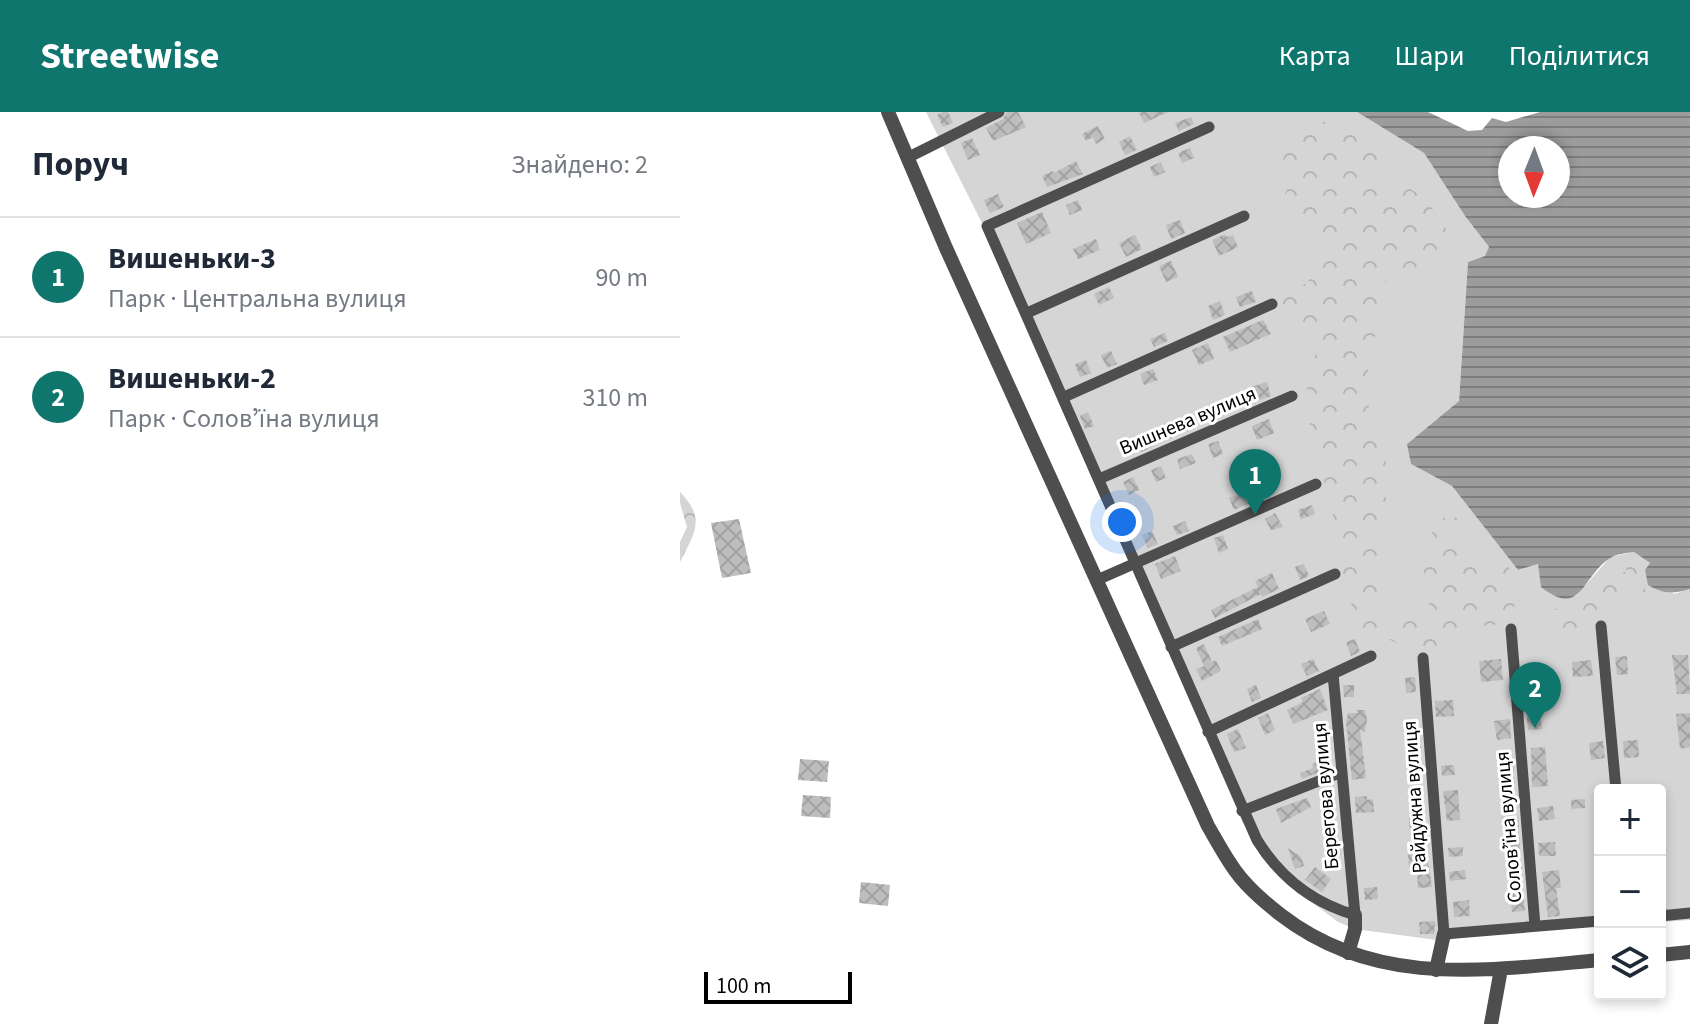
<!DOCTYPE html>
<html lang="uk">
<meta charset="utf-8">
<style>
body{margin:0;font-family:"Source Sans 3",sans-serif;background:#f6f6f7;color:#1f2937}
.controls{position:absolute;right:24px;bottom:24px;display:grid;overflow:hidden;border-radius:8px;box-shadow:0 4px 12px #0003}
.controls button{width:72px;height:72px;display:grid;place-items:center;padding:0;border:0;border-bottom:2px solid #e0e1e3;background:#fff;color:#1f2937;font:40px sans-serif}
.compass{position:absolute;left:818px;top:24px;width:72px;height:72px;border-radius:50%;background:#fff;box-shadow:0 4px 12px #0003;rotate:181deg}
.scale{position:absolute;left:24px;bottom:20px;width:148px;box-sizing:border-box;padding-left:8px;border:4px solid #000;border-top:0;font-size:22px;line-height:28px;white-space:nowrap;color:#000;-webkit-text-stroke:6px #fff;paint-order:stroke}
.you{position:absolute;left:442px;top:410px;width:28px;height:28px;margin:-20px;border:6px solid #fff;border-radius:50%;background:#1a73e8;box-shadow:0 0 0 12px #1a73e833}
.badge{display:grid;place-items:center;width:52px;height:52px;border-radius:50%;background:#0f766e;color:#fff;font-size:26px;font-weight:700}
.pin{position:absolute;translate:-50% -66px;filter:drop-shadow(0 2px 4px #0008)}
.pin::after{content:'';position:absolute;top:42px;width:28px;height:24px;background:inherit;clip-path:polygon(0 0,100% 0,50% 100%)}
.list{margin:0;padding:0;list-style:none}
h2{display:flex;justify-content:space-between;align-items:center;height:104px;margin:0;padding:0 32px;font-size:34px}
h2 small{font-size:26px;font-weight:400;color:#747a83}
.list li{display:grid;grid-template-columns:52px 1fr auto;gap:24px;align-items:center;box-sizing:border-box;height:120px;padding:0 32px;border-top:2px solid #e0e1e3}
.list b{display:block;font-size:30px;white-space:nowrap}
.list p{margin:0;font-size:26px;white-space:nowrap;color:#747a83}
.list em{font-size:26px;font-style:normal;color:#747a83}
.icon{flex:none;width:44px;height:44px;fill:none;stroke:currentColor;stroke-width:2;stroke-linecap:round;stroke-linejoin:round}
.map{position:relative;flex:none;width:1010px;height:912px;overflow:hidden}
header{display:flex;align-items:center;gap:48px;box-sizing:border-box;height:112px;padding:0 40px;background:#0f766e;color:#fff}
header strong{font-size:38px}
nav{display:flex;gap:44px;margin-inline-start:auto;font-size:28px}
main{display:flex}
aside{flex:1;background:#fff}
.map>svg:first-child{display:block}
.green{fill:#d5d5d5}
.forest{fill:url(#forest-crowns)}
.water{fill:url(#water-rules);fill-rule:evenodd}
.building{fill:url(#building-cross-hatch)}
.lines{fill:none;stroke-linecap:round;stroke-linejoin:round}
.minor{stroke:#4e4e4e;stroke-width:11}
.tertiary{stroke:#4e4e4e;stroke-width:14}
.labels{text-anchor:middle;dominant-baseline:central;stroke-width:6;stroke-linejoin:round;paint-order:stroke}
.street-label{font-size:20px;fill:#000;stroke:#fff}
</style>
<header>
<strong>Streetwise</strong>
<nav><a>Карта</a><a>Шари</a><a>Поділитися</a></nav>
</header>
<main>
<aside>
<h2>Поруч<small>Знайдено: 2</small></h2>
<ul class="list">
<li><span class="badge">1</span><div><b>Вишеньки-3</b><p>Парк · Центральна вулиця</p></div><em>90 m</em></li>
<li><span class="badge">2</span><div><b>Вишеньки-2</b><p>Парк · Соловʼїна вулиця</p></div><em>310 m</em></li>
</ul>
</aside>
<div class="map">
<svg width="1010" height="912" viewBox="0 0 1010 912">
<defs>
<pattern id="forest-crowns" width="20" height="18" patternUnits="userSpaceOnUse" patternTransform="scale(2)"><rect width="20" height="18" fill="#d5d5d5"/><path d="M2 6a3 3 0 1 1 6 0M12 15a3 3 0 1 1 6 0" fill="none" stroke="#b5b5b5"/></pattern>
<pattern id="water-rules" width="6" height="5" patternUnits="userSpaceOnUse" patternTransform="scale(2)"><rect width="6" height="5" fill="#9c9c9c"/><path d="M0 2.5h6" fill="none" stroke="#7d7d7d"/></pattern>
<pattern id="building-cross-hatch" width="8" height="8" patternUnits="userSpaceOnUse" patternTransform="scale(2)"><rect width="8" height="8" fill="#bebebe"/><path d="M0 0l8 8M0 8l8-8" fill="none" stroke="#a2a2a2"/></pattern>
</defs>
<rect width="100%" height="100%" fill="#fff"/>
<path class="green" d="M246 0H677L744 41 785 104 809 135 806 144 788 150 779 289 728 331 731 352 772 374 838 458 858 452 860 461 896 484 930 445 954 440 970 451 994 482 1010 477V808L980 810V678H920V814L787 824 764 829 675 817 658 810 617 779 586 749 562 709 302 111Z"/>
<path class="forest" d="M638 9 665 13 674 22H686L711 47 689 57 685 67 717 69 745 86 766 117 764 140 756 149 711 163 703 172 700 215 689 235 687 290 706 331V388L700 410 699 445 704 491 696 523 688 525 666 482 653 418V393L632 337 626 265 641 229C633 226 618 223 612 217 603 207 596 186 609 178 614 174 622 175 626 171 638 162 643 125 638 112L615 104 606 94 605 81 619 61 613 53 588 38 616 12Z
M0 380C26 407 15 420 0 450V430L7 415 0 391Z
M782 405 773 423 772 436 802 452 812 445 823 444C838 470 838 482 831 511L800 514 763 536 749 538H731L702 524 709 514 750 497C744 457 735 442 762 406Z
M948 445 961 451 964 475 971 489 921 494 914 517H879L869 510 872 498 916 485 923 463 946 460Z"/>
<path class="water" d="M677 0H748L788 19 802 18 812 6 826 10 860 0H1010V477C994 482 983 482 968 473L965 458 970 451 954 440C947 441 936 442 930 446 901 465 902 507 861 475L858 452 838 458 772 374 731 352 727 332 779 289 788 150 805 144 809 135 785 104 744 41ZM830 36H878V84H830Z"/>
<path class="building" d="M263 0H268L273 11 263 15 257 3Z
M327 0H338L346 15 313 29 306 16 323 7Z
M459 0H488L464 11Z
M511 5 514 12 499 19 495 11Z
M418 14 425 27 416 32 413 25 406 29 402 22Z
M450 24 457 38 445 43 439 30Z
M292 26 300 43 288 48 281 31Z
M510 36 514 46 502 51 498 41Z
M396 49 403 62 367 75 362 64 373 59 374 61Z
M481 50 485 60 474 65 470 55Z
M318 82 324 95 310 101 304 88Z
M398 88 402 98 390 103 386 93Z
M362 100 371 121 346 132 337 111Z
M500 108 505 121 491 127 486 113Z
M545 122 547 125 553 123 558 135 539 144 532 128Z
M455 123 462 137 446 145 439 131Z
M416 127 420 138 398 147 393 137Z
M491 149 498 165 486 170 479 154Z
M429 175 434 186 419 193 414 182Z
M572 179 576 190 560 195 556 185Z
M540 189 545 203 533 208 528 194Z
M583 208 591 222 550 240 543 225Z
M485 221 488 229 474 235 470 227Z
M528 231 534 247 519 253 512 238Z
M431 239 437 252 427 256 421 243Z
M406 248 411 261 400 265 395 252Z
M473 257 478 268 464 273 460 262Z
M587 270 591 284 576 290 571 275Z
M408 300 414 314 405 317 400 304Z
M502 305 508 319 488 327 482 313Z
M589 307 594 321 577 328 572 314Z
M469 323 474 334 461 340 456 330Z
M538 329 543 342 533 346 528 332Z
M512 342 516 351 500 357 497 347Z
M481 354 486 366 476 370 471 358Z
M453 365 459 378 449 383 443 370Z
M580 365 582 367 587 365 591 374 574 382 568 371Z
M563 381 568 392 554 398 549 386Z
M632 393 635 402 621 407 618 398Z
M595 401 603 415 591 418 585 407Z
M59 407 71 461 42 466 31 411Z
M505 409 509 419 497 423 493 414Z
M472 419 478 432 468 436 462 423Z
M543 423 548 437 539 441 534 426Z
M495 444 501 459 481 467 475 452Z
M624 452 629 464 620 468 615 455Z
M592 461 599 477 582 485 581 482 535 506 531 498 578 475 575 469Z
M644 499 650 512 631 520 625 507Z
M578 507 582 517 542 534 538 525Z
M675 527 680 540 671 544 666 530Z
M524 532 532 550 536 548 541 559 522 569 516 557 524 554 516 536Z
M992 543H1008L1010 582H997Z
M947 544 948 562 937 563 935 545Z
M633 547 639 559 627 564 621 552Z
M821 547 823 568 801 570 799 549Z
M911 548 913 564 893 565 892 550Z
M855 553 862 617 848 618 842 554Z
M735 565 736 580 726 581 725 566Z
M576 573 581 586 572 590 567 577Z
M663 573H674V585H664Z
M640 577 648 598 613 612 607 598 623 590 621 586Z
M773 588 774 604 756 605 755 589Z
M677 598H685L687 607 685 620 680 617 686 666 672 668 666 610 668 601H678Z
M588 601 595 618 585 623 578 606Z
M1010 601V635L1000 637 996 602Z
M830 607 831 626 817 628 814 609Z
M558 617 566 636 554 640 547 622Z
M740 624 741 638 727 639 726 625Z
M958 628 959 645 944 646 943 629Z
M923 629 925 646 911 648 909 631Z
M865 635 868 674 852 675 851 636Z
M120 647 149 649 147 670 118 668Z
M645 647 649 656 622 667 620 661 633 656 632 652Z
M833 650 835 677 819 678 817 652Z
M774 653 775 663 762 664 761 654Z
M778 678 780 708 767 709 763 679Z
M123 683 151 685 150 706 121 704Z
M687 684V688L693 687 694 700 676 701 675 685Z
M627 686 631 695 601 711 596 697Z
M905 687V696L891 697V688Z
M873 694 875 707 859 709 857 696Z
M838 704 840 737 825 738 822 705Z
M744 705 745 722 730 723 729 706Z
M648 726H659L661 743 650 744Z
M875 730 876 744H859L858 731Z
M783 735V744L769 745 768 736Z
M608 736 621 745 624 754 615 757Z
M747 742 752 775 738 776 737 754 729 755 728 743Z
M842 754V764L829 765 828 755Z
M635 755 651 767 642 780 625 768Z
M785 758 786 767 770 769 769 760Z
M879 758 881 776H876L880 804 868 805 862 760Z
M181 770 210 773 208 794 179 791Z
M697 775 698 787 685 788 684 776Z
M843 781 845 799 832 800 830 782Z
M789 788 790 804 774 805 773 790Z
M755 809 754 822H740L739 810Z"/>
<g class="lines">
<path class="minor" d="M529 15 307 114 577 728C600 765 633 791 675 803L653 562
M229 45 319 0
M347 201 564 104
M384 285 592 192
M419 367 612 284
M417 468 636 372
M921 514 936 678
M831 517 855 814
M491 535 655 462
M743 546 764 822 920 809
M528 620 691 544
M562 699 662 660
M980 804 1010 801"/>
<path class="tertiary" d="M208 0 266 136 528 714C535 726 542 739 550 751 563 772 582 788 601 803 697 877 808 858 920 848
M668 841 675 817V803
M980 843 1010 840
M756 858 764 822
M811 912 821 857"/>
</g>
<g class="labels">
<g class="street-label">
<text transform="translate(508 309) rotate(-23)">Вишнева вулиця</text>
<text transform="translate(646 684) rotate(-95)">Берегова вулиця</text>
<text transform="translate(735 685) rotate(-94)">Райдужна вулиця</text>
<text transform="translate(829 715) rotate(-95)">Соловʼїна вулиця</text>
</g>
</g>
</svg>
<div class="controls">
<button>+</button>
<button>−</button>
<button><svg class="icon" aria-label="layers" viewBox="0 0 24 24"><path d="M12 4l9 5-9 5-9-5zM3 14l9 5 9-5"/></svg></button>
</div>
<svg class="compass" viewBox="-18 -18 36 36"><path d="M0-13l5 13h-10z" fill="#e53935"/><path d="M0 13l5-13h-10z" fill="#747a83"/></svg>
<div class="scale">100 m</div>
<div class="you"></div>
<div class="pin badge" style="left:575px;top:403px">1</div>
<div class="pin badge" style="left:855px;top:616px">2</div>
</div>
</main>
